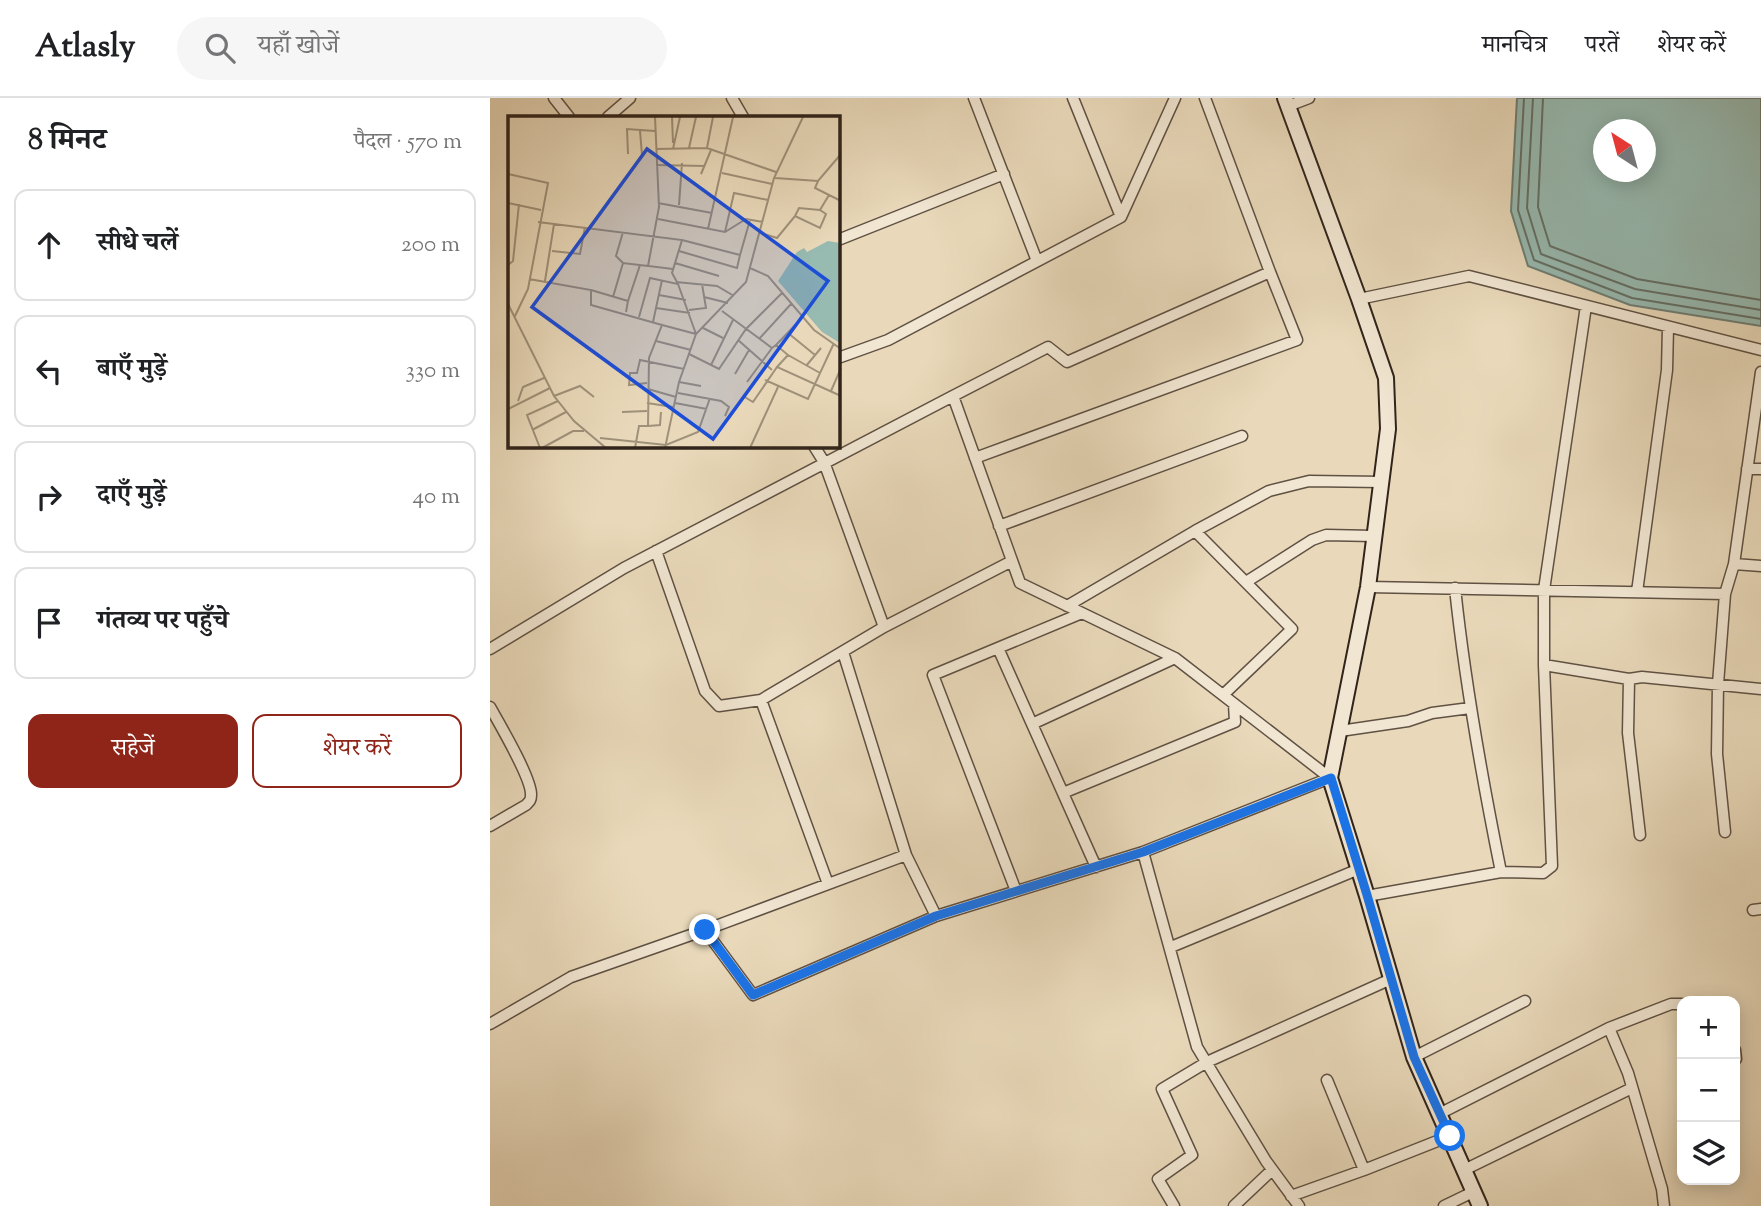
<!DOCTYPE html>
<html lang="hi">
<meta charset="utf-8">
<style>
body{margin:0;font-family:"Sorts Mill Goudy","Noto Serif Devanagari",serif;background:#f6f6f6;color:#202124}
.controls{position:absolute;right:21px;bottom:21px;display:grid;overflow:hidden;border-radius:14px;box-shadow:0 4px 18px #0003}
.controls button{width:63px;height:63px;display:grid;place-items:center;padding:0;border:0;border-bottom:2px solid #e0e0e0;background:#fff;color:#202124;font:35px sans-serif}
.compass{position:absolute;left:1103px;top:21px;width:63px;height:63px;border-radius:50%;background:#fff;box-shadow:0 4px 18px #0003;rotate:324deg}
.stop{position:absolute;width:21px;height:21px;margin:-16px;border:5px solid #1a73e8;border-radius:50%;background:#fff}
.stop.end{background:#1a73e8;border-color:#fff;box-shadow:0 2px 7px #0008}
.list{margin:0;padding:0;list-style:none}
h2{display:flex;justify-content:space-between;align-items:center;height:91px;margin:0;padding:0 28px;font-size:30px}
h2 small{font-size:23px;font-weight:400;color:#757577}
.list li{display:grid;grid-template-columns:46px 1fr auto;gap:21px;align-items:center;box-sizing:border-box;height:112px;margin:0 14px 14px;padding:0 14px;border:2px solid #e0e0e0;border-radius:14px}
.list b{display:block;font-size:26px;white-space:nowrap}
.list em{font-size:23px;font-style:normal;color:#757577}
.actions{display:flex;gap:14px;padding:21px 28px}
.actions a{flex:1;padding:16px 0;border:2px solid #8f2418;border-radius:14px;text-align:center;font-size:24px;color:#8f2418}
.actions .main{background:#8f2418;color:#fff}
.icon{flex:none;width:38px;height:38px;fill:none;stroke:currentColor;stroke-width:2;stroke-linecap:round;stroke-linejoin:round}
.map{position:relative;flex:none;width:1271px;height:1108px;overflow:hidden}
header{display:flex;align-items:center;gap:42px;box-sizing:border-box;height:98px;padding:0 35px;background:#fff;border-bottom:2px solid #e0e0e0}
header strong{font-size:33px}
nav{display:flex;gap:38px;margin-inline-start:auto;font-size:24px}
.search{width:490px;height:63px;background:#f6f6f6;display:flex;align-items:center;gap:18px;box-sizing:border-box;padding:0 24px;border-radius:38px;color:#757577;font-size:26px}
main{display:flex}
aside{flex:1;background:#fff}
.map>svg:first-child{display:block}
.water{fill:#97bab1;stroke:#6e7e75;stroke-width:2;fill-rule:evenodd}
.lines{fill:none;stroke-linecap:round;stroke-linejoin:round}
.shore{stroke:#646f66;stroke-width:2}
.street-casing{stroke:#5f5143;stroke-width:13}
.secondary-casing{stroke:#31241b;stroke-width:18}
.street{stroke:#f1e6d2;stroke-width:10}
.secondary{stroke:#f1e6d2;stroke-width:14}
.route{stroke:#1a73e8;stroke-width:9}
.inset-road{fill:none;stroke:#9f917a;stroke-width:2}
.view{fill:#1d4ed8;fill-opacity:0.15;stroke:#1d4ed8;stroke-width:3.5}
.inset-edge{fill:none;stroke:#31241b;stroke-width:3.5}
</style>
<header>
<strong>Atlasly</strong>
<div class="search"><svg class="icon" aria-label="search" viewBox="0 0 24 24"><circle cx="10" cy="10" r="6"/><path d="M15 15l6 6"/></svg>यहाँ खोजें</div>
<nav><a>मानचित्र</a><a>परतें</a><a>शेयर करें</a></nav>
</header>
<main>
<aside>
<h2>8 मिनट<small>पैदल · 570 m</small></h2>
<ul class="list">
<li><svg class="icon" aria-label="ahead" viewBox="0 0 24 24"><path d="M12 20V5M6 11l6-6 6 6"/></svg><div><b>सीधे चलें</b></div><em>200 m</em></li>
<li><svg class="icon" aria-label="left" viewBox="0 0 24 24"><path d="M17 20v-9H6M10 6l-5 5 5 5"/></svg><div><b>बाएँ मुड़ें</b></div><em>330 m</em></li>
<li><svg class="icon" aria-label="right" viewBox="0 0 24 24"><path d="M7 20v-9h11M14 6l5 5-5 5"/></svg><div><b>दाएँ मुड़ें</b></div><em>40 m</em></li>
<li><svg class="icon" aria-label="arrive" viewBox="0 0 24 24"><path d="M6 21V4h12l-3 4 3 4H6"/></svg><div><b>गंतव्य पर पहुँचे</b></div></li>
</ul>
<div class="actions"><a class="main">सहेजें</a><a>शेयर करें</a></div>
</aside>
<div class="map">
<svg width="1271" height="1108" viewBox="0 0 1271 1108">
<rect width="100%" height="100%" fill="#e9d9ba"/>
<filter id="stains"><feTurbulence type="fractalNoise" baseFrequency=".00286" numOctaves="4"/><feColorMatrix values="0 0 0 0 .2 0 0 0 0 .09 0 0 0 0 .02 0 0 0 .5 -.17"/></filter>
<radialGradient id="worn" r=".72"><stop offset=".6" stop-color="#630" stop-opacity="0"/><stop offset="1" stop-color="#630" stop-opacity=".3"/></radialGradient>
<path class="water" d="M1027 0H1271V228L1140 207 1038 168 1021 113ZM1114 32H1156V74H1114Z"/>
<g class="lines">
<path class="shore" d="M1034 0 1028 112 1044 162 1142 200 1271 221
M1043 0 1037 110 1051 156 1145 191 1271 212
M1053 0 1048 109 1060 148 1147 181 1271 202"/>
<defs>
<path id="street" d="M64 0 79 19
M242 0 253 19
M484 0 547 163
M583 0 631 119
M715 0 780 174
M798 8 819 0
M118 19 140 0
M348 142 514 76
M869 201 979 178 1271 252
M348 260 398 242 631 119 685 0
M1271 274 1244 466 1271 468
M463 298 558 249 577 264 780 174 807 242 485 360
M324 348 334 364 394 529 522 463
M1257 371H1271
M509 428 752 338
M705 433 802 531 733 597
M166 453 215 593 229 608 271 602
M756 484 822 442 836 437 884 438
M878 489 1235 496 1244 466
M965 490C975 586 992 680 1011 774
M1147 494 1177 272 1178 229
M1235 496 1228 586 1227 656 1235 734
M577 508 705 433 779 393 819 383 892 384
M508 550 606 769
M0 551 134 470 463 298 530 485 592 515
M353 554 416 757
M1054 567 1139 581 1152 579 1271 591
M1139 581 1138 635 1150 737
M0 609C9 625 42 681 41 697 41 702 40 703 36 707L0 728
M542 626 685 560
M850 633 918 623 942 615 980 610
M573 695 745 624 744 606
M338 786 271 602 394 529
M526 793 443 577 592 515 685 560 840 680
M877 798 1011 774 1053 775 1062 768 1054 567V492L1096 208
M1263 812 1271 811
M215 832 416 757 446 818
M681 849 869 771
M0 926 81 879 215 832 263 897 446 818 653 754
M1119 930 1138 975 1172 1091 1174 1108
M1245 952 1246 961
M924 959 1035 903
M837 982 874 1072
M949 1016 1119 930 1181 906H1192
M974 1072 1142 990
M801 1098 874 1072 960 1038
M684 1108 668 1081 702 1057 672 991 717 964 901 881
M744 1108 782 1072
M809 1108 776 1063 707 949 653 754 840 680
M954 1108 983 1094"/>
<path id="secondary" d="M795 0 869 201 896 280 898 331 878 489 840 680 877 798 924 959 990 1108"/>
</defs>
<use href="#street" class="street-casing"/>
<use href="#secondary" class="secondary-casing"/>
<use href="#street" class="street"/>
<use href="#secondary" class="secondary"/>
</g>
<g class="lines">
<path class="route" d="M215 832 263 897 446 818 653 754 841 680 877 797 924 959 960 1038"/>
</g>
<g transform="translate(18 18)">
<rect width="332" height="332" fill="#e9d9ba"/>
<path d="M320 125 332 127V227L314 216 270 165 289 136 296 132 299 136Z" fill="#97bab1"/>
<path class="inset-road" d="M147 1 151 91 140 150 165 153M164 1 165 27M132 15 134 39M181 32 188 1M199 32 268 56M148 33 199 32 205 1M165 33 172 1M120 38 119 13 147 15M148 49 197 50M214 57 264 68M0 58 40 67 20 173 7 200M193 58 203 34M267 62 310 65 333 38M310 65 307 72 333 85M0 87 33 94M150 87 204 97M171 89 174 47M287 100 291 92 312 94M150 103 217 116 238 103 255 106M30 106 174 124 164 157 170 168M200 113 225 1M217 116 226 77 260 84M253 117 269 122 287 100 312 112 318 98 312 94 321 79M44 135 72 138 77 111M171 135 229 152 232 139 174 124M232 139 242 104M115 147 108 140 115 116M167 147 211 160M0 149 5 145 11 88M242 152 260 160 306 214 333 233M21 163 83 174V189L154 209M37 165 46 108M168 166 209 170 226 180M83 174 120 185 118 196M151 179 178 184M105 181 115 147 140 150M196 181 220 187M120 185 132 149M0 188 46 280 66 305 98 332M148 192 182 197M181 194 198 192 194 168M214 195 264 232 268 229M131 201 142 162 170 168 188 218M294 202 268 229 280 239 269 251 333 280M145 206 154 164M195 212 215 222M280 217 307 239M251 223 283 188M230 224 264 254M148 225 183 234M181 238 211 253 238 213 274 177M280 239 312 257M203 249 225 204M298 250 313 232M227 258 241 234M257 264 300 283 326 227M171 266 193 270M239 266 264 232M139 267 121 269 122 257H129L132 244 176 253M140 273 168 281M323 275 333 252M170 277 213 285 221 291 217 300M46 280 72 270 86 281M235 280 245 286 269 251M10 285 15 271 36 262M139 287 165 291M167 287 199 293M0 293 42 272M114 296 139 295M140 310 152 309 153 296M24 314 58 296M92 322 158 329 190 316 202 282M32 332 19 299 50 285M34 332 65 315H76M127 332 131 310H140L141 242 154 209 188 218M157 332 171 266 188 218 238 166 266 62 295 1M242 332 270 271"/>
<path class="view" d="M139 33 320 165 205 323 24 191Z"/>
<rect width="332" height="332" class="inset-edge"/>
</g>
<rect width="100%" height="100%" filter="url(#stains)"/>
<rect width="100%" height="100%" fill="url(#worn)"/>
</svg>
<div class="controls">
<button>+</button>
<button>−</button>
<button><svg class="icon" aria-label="layers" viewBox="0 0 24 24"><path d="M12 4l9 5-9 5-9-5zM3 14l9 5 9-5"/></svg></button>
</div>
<svg class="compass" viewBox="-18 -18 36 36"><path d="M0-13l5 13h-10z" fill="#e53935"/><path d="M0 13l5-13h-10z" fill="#757577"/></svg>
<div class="stop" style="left:960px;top:1038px"></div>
<div class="stop end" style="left:215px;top:832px"></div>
</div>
</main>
